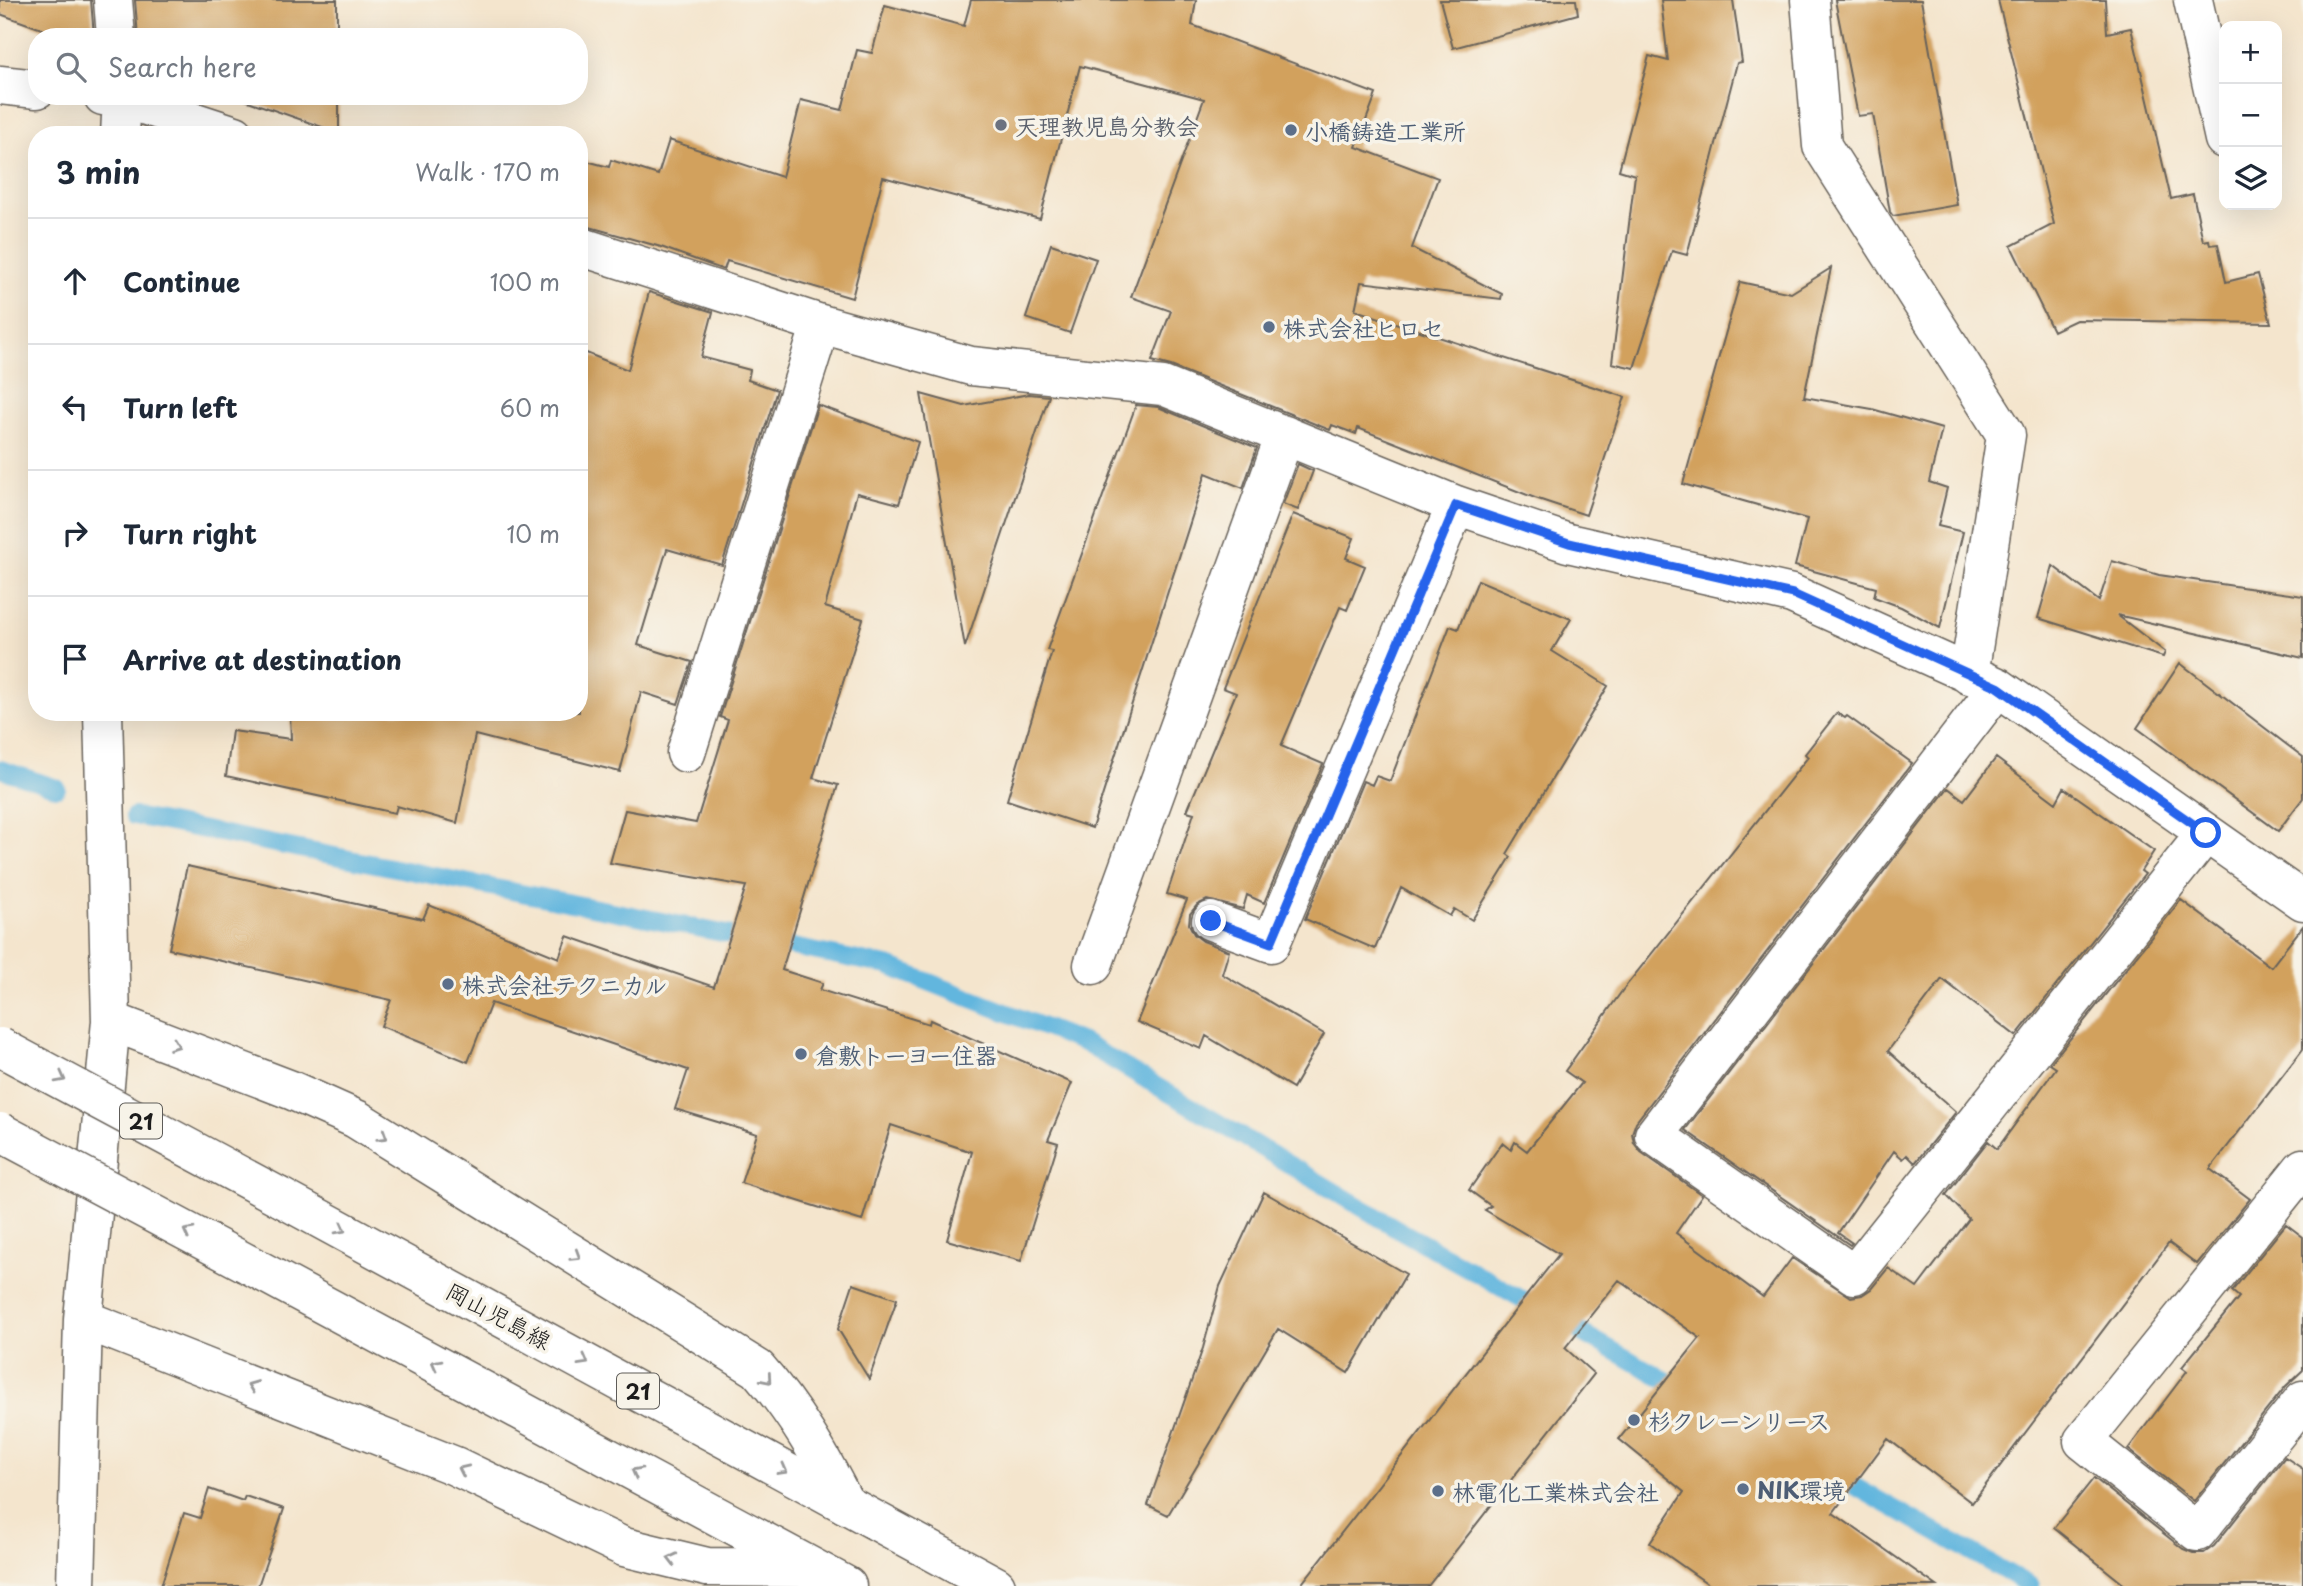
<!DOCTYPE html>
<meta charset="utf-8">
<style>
body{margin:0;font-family:"Playpen Sans","Klee One",sans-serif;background:#f6f6f7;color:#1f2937}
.controls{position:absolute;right:21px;top:21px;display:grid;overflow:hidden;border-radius:14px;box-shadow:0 7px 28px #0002}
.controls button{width:63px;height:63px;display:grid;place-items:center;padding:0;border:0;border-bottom:2px solid #e0e1e3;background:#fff;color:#1f2937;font:35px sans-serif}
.stop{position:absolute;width:21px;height:21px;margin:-16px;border:5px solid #2563eb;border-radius:50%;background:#fff}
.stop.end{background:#2563eb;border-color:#fff;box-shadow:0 2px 7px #0008}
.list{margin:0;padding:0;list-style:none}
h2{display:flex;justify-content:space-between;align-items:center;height:91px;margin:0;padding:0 28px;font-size:30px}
h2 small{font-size:23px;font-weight:400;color:#747a83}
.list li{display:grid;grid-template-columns:46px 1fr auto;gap:21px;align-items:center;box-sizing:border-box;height:126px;padding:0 28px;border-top:2px solid #e0e1e3}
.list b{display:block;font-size:26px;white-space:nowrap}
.list em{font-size:23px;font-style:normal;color:#747a83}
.icon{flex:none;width:38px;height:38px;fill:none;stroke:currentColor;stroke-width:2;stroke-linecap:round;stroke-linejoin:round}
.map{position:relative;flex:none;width:2303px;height:1586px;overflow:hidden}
.search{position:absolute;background:#fff;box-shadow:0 7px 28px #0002;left:28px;top:28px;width:560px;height:77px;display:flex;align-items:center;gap:18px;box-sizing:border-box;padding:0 24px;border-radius:28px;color:#747a83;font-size:26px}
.panel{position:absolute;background:#fff;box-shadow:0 7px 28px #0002;left:28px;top:126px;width:560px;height:595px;border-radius:28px}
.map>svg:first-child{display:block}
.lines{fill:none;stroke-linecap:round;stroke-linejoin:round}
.stream{stroke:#62b6de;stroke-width:18}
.building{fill:#d2a15d}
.minor-casing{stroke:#68625a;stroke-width:41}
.primary-casing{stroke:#68625a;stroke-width:41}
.minor{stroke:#fff;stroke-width:38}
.primary{stroke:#fff;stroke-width:38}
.primary-bridge-casing{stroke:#68625a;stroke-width:41;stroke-linecap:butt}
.primary-bridge{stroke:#fff;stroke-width:38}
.oneway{stroke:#999}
.route{stroke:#2563eb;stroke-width:9}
.worship-dot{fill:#6b7280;stroke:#f7f3e8;stroke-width:2.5}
.service-dot{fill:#5c6f8a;stroke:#f7f3e8;stroke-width:2.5}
.labels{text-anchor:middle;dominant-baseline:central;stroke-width:7;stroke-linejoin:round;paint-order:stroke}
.shield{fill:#f7f3e8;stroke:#5e5c59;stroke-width:2}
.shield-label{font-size:21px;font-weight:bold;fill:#1c1c1c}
.worship-label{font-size:23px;font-weight:bold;fill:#5b616d;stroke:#f7f3e8;text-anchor:start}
.service-label{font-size:23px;font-weight:bold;fill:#4e5e75;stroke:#f7f3e8;text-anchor:start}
.street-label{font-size:23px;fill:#1c1c1c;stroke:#f7f3e8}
</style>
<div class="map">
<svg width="2303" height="1586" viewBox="0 0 2303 1586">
<rect width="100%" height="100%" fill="#f7f3e8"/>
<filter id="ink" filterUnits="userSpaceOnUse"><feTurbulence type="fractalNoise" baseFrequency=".0143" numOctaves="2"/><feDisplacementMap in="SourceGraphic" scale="14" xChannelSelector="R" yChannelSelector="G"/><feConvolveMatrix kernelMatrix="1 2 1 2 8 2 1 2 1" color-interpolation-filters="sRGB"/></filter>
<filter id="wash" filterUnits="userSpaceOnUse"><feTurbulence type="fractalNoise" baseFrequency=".00686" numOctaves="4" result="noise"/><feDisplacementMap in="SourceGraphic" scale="28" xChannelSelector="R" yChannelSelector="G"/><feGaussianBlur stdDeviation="1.57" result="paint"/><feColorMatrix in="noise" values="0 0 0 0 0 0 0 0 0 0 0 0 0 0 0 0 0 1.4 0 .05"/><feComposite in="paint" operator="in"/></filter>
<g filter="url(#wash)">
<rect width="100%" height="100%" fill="#f4e5cd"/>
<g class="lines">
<path class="stream" d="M0 769 57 788
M134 816 888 966 1084 1043 1403 1232 1687 1392
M1833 1474 2031 1586"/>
</g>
<g id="blocks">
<path class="building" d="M0 0H91L94 37H64L0 14Z
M135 0H337V37H138Z
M971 0H1196L1192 25 1376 94 1356 147 1438 178 1412 248 1502 294 1501 299 1361 282 1355 310 1625 397 1586 515 1535 498 1358 428 1356 434 1332 425 1330 430 1171 366 1152 361 1171 311 1131 297 1204 99 1080 66 1040 219 883 177 852 298 727 261 724 270 661 247 579 224V159L609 167 611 160 658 175 669 140 782 177 801 100 842 110 857 50 872 53 885 5 964 26Z
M1440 0H1576L1578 14 1453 48Z
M1661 0H1733L1742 62 1737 63 1687 255 1672 251 1634 368 1612 363 1635 175 1619 170 1649 56 1668 61Z
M1835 0H1921L1957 205 1893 216 1890 212 1873 114 1858 116Z
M1998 0H2105L2107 33 2131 28 2171 199 2193 194 2203 241 2209 240 2210 245 2218 244 2226 282 2258 274 2271 323 2076 320 2053 331 2011 246 2054 224Z
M234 96H339V133Z
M1051 244 1096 259 1070 333 1026 318Z
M1831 268 1804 397 1872 409 1942 429 1929 482 1947 488 1938 526 1963 532 1940 628 1901 607 1874 597 1876 588 1795 566 1807 519 1683 484 1740 282 1791 293Z
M649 292 713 312 701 357 750 370 748 380 777 390 722 565 667 549 638 645 692 662 678 704 641 692 620 772 475 735 457 823 397 806 395 813 226 776 232 731 291 739 290 713 579 712V350L628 370Z
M921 394 964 406 1029 394 1049 396 965 647Z
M818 405 918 442 899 504 857 493 825 607 863 619 813 778 838 785 782 970 823 983 820 990 929 1024 930 1020 1072 1083 1048 1140 1058 1143 1021 1261 947 1240 972 1152 891 1125 862 1221 741 1183 757 1134 675 1109 688 1070 491 1003 468 1062 381 1026 391 1000 169 949 187 866 423 919 429 905 559 958 567 936 714 987 746 886 610 863 625 810 696 823 728 720 720 717Z
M1136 405 1158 407 1257 448 1243 488 1206 473 1092 828 1007 800 1052 651 1047 650Z
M1298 464 1313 471 1298 510 1283 504Z
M1293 514 1354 538 1346 558 1365 566 1347 610 1340 607 1281 746 1323 764 1264 903 1247 895 1243 909 1207 900 1197 905 1190 914 1189 924 1194 934 1203 941 1229 951 1222 974 1324 1034 1293 1088 1206 1036 1201 1049 1137 1022 1187 900 1167 894 1194 813 1187 811 1236 693 1223 688Z
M2112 561 2159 575 2303 596V658L2117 615 2165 652 2163 657 2038 618 2053 566 2099 601Z
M1478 580 1571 619 1552 651 1608 686 1507 854 1511 857 1472 920 1454 909 1450 916 1401 888 1375 949 1305 919 1363 781 1372 785 1376 776 1390 781 1450 626 1458 629Z
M2180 663 2303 757V798L2278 831 2137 728Z
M1837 713 1845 718 1847 716 1912 763 1636 1122 1632 1133 1634 1143 1641 1152 1702 1195 1676 1233 1763 1297 1792 1258 1851 1297 1862 1295 1871 1289 1888 1268 1917 1288 1969 1219 1946 1195 1988 1141 1997 1149 2056 1068 2050 1064 2181 900 2271 967 2303 926V1049L2210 1169 2250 1199 2197 1264 2169 1243 1972 1503 1888 1439 1833 1513 1937 1586H1711L1650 1543 1684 1492 1619 1439 1700 1338 1619 1280 1565 1348 1594 1374 1428 1586H1300L1559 1254 1485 1210 1491 1206 1469 1190 1502 1143 1511 1150 1515 1142 1527 1151 1582 1083 1565 1071 1622 991 1808 757 1805 754Z
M1996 758 2056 803 2064 788 2154 851 2141 871 2145 874 2016 1036 1942 979 1888 1051 1956 1112 1915 1163 1907 1155 1903 1159 1894 1151 1838 1233 1852 1243 1850 1245 1685 1130 1948 788 1964 800Z
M1264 1192 1406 1274 1348 1373 1278 1329 1168 1515 1148 1505 1203 1348 1220 1286Z
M2286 1224 2303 1237V1370L2286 1386 2194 1501 2128 1449 2187 1371 2182 1367 2239 1297 2232 1291Z
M853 1284 897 1299 869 1379 838 1329Z
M2285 1457 2303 1469V1586H2126L2054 1528 2094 1478 2183 1549 2193 1553H2204L2214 1546Z
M209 1489 243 1501 245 1496 284 1509 258 1586H161L184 1513 200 1518Z"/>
</g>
</g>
<g filter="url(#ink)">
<use href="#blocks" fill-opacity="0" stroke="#68625a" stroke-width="2"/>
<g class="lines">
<defs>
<path id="minor" d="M113 0 116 37
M1810 0 1822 146 2006 435 1969 675
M2193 0 2224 139
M0 85 37 89
M103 96 122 98 235 135
M120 135 122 96
M579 246 821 324 971 366 1163 386 1456 505 1568 543 1792 594 1998 687 2303 901
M1998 687 1654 1135 1854 1275 2206 833
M686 753 821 324
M1211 921 1271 943 1456 505
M1093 965 1285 435
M111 1021 291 1090 356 1119 758 1369C795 1411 820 1455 845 1504
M2303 1168 2083 1441 2197 1532 2303 1400
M83 1319 455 1466 624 1547 707 1567 812 1568
M76 1586 83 1319 111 1021 103 712"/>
<path id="primary" d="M280 1197 996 1586
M248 1264 847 1586"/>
</defs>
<use href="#minor" class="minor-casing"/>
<use href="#primary" class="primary-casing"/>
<use href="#minor" class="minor"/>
<use href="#primary" class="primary"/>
<defs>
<path id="primary-bridge" d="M0 1047 280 1197
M0 1132 248 1264"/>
</defs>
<use href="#primary-bridge" class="primary-bridge-casing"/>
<use href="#primary-bridge" class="primary-bridge"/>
</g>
<defs><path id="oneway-chevron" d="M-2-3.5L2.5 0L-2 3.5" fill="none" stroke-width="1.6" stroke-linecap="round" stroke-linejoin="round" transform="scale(1.75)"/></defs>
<g class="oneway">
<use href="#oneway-chevron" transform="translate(175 1045) rotate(21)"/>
<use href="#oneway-chevron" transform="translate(61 1078) rotate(28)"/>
<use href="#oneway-chevron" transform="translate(383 1136) rotate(32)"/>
<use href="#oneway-chevron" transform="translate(341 1229) rotate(28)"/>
<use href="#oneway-chevron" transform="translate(188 1232) rotate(-152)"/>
<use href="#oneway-chevron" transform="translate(576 1256) rotate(32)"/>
<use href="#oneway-chevron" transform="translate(584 1361) rotate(29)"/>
<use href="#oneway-chevron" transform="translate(436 1364) rotate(-152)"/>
<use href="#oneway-chevron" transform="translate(767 1379) rotate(49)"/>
<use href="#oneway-chevron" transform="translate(252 1386) rotate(-159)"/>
<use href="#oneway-chevron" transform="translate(463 1470) rotate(-155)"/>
<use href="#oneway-chevron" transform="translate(783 1470) rotate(29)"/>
<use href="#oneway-chevron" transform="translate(636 1472) rotate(-152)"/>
<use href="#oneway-chevron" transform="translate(672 1559) rotate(-166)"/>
</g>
</g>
<g class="lines" filter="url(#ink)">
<path class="route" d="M1211 921 1271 943 1456 505 1569 543 1793 594 1998 687 2206 833"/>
</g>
<circle class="worship-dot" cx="1001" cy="125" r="7"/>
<g class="service-dot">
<circle cx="1291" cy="130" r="7"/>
<circle cx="1269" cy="327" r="7"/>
<circle cx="448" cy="984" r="7"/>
<circle cx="801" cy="1054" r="7"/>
<circle cx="1634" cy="1420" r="7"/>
<circle cx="1743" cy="1489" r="7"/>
<circle cx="1438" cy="1491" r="7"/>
</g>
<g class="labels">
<g class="shield">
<rect x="120" y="1103.5" width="42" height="35" rx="5"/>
<rect x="617" y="1373.5" width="42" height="35" rx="5"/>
</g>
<g class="shield-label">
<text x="141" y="1121">21</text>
<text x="638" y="1391">21</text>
</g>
<g class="worship-label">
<text x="1015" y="125">天理教児島分教会</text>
</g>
<g class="service-label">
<text x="1305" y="130">小橋鋳造工業所</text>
<text x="1283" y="327">株式会社ヒロセ</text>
<text x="462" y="984">株式会社テクニカル</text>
<text x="815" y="1054">倉敷トーヨー住器</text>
<text x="1648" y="1420">杉クレーンリース</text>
<text x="1757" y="1489">NIK環境</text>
<text x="1452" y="1491">林電化工業株式会社</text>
</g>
<g class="street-label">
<text transform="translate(499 1315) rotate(28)">岡山児島線</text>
</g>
</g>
</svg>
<div class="controls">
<button>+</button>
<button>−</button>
<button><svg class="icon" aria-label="layers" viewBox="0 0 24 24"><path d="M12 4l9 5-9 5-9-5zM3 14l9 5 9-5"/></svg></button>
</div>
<div class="stop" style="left:2206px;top:833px"></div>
<div class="stop end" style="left:1211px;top:921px"></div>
<div class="search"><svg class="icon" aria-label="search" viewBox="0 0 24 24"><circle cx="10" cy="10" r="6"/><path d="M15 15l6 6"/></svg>Search here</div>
<section class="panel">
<h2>3 min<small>Walk · 170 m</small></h2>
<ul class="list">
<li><svg class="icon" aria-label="ahead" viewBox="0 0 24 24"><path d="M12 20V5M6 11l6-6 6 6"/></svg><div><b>Continue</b></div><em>100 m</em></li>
<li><svg class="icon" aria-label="left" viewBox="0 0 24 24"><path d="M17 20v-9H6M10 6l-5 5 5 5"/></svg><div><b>Turn left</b></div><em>60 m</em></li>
<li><svg class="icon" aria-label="right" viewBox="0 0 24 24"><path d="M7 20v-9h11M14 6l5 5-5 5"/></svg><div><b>Turn right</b></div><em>10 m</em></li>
<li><svg class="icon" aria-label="arrive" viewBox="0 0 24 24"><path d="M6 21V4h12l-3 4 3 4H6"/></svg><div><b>Arrive at destination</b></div></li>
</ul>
</section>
</div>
